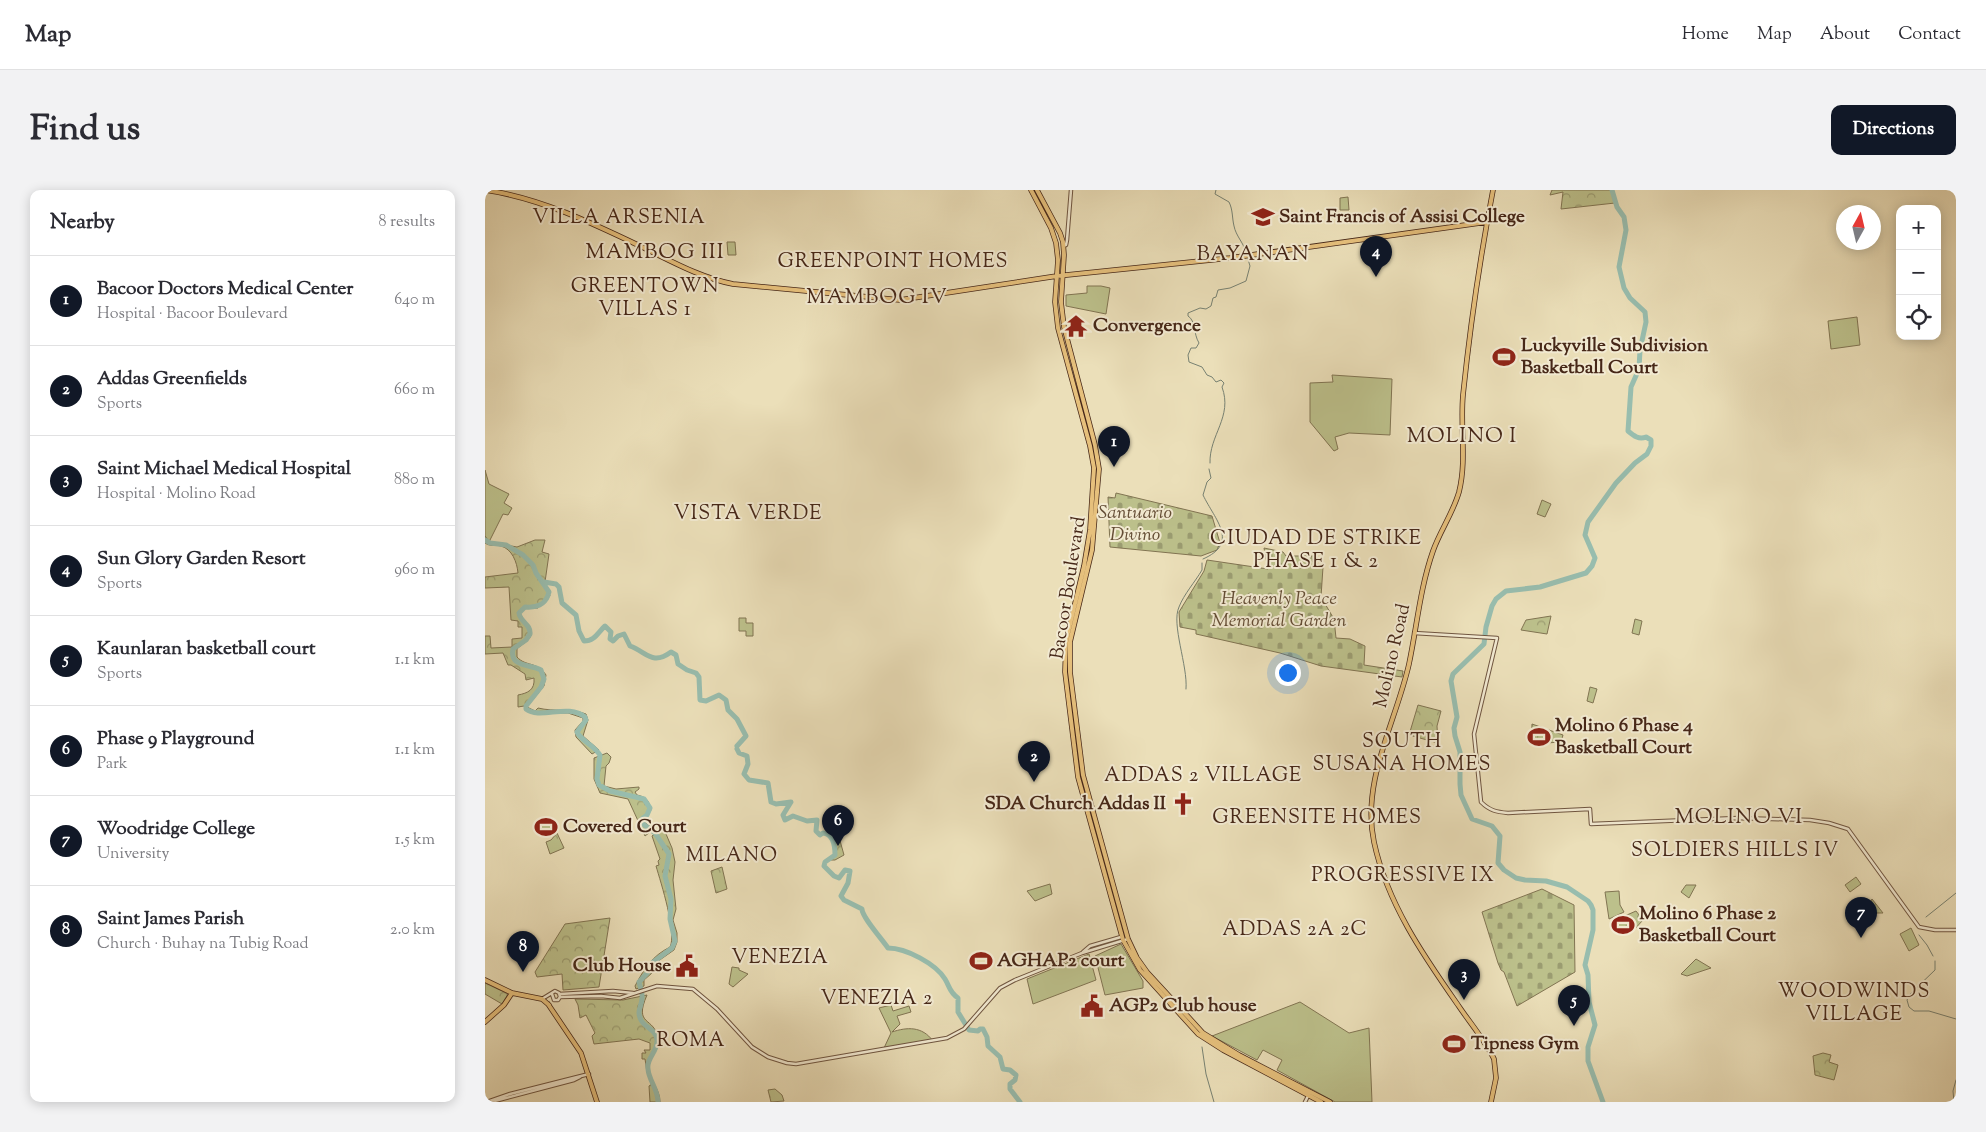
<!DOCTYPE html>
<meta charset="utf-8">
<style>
body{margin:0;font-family:"Sorts Mill Goudy",serif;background:#f2f2f3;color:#2b2b33}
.controls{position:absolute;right:15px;top:15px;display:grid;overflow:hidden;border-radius:10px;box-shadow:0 2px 12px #0003}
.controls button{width:45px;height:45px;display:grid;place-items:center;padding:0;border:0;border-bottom:1px solid #e1e1e2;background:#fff;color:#2b2b33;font:25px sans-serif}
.compass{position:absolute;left:1351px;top:15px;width:45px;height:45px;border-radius:50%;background:#fff;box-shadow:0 2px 12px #0003;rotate:8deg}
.you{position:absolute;left:802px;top:482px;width:18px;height:18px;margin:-12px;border:4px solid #fff;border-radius:50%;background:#1a73e8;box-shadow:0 0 0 8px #1a73e833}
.badge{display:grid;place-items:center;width:32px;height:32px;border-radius:50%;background:#111827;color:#fff;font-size:16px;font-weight:700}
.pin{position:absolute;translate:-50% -41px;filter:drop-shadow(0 1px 2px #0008)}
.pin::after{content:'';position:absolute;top:26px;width:18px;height:15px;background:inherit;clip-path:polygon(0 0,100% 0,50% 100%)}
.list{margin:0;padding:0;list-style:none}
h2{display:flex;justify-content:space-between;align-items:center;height:65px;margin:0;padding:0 20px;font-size:21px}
h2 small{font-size:16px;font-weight:400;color:#7c7c81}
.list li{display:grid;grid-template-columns:32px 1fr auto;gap:15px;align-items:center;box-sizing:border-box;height:90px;padding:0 20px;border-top:1px solid #e1e1e2}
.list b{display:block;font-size:19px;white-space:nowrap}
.list p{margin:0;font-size:16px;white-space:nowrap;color:#7c7c81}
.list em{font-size:16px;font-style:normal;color:#7c7c81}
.icon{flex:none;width:28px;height:28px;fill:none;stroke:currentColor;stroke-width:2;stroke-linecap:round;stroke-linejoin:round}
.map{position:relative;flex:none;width:1471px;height:912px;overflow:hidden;border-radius:10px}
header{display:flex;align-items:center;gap:30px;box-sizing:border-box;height:70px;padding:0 25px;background:#fff;border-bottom:1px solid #e1e1e2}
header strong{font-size:24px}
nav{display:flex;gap:28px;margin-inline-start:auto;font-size:18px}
.intro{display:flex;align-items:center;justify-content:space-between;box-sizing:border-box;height:120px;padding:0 30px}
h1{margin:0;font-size:35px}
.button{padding:12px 22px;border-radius:10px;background:#111827;color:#fff;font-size:18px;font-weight:700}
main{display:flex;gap:30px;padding:0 30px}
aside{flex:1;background:#fff;border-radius:10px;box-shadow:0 2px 12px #0003}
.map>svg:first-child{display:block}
.grass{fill:#bcc08b;stroke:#817452}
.forest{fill:url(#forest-crowns);stroke:#817452}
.cemetery{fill:url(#cemetery-stones);stroke:#817452}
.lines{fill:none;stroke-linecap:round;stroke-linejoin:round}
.stream{stroke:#778172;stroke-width:1}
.river{stroke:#98bdae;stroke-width:5}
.minor-casing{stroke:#6f5540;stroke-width:4.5}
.major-casing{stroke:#462718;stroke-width:5.5}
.minor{stroke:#f2ead2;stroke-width:2.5}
.major{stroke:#e6c07c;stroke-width:4}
.labels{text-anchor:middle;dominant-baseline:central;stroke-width:4;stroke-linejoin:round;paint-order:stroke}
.poi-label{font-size:19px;font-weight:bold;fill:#462718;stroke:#f2ead2;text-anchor:start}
.park-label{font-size:19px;font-style:italic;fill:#644d35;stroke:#f2ead2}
.street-label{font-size:19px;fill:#462718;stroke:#f2ead2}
.neighbourhood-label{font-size:20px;letter-spacing:1px;fill:#462718;stroke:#f2ead2}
.quarter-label{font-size:21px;letter-spacing:1px;fill:#462718;stroke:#f2ead2}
</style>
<header>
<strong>Map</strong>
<nav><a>Home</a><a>Map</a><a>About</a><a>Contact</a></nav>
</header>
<div class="intro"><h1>Find us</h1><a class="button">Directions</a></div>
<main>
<aside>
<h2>Nearby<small>8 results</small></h2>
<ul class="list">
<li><span class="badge">1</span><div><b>Bacoor Doctors Medical Center</b><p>Hospital · Bacoor Boulevard</p></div><em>640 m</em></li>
<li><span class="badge">2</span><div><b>Addas Greenfields</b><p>Sports</p></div><em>660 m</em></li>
<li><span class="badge">3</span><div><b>Saint Michael Medical Hospital</b><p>Hospital · Molino Road</p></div><em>880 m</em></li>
<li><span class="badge">4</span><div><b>Sun Glory Garden Resort</b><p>Sports</p></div><em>960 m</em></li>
<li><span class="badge">5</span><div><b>Kaunlaran basketball court</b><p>Sports</p></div><em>1.1 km</em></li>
<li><span class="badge">6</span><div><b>Phase 9 Playground</b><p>Park</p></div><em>1.1 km</em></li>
<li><span class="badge">7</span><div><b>Woodridge College</b><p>University</p></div><em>1.5 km</em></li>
<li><span class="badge">8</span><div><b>Saint James Parish</b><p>Church · Buhay na Tubig Road</p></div><em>2.0 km</em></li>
</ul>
</aside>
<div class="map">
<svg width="1471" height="912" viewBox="0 0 1471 912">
<defs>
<pattern id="forest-crowns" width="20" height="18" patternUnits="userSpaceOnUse" patternTransform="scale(1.25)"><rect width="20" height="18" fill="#bcc08b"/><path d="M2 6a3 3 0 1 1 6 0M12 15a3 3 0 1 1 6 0" fill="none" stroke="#9b9c71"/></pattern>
<pattern id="cemetery-stones" width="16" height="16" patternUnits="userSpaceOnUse" patternTransform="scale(1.25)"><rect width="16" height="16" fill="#bcc08b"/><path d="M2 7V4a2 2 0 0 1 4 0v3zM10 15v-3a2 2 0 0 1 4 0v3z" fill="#9b9c71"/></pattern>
</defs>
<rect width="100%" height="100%" fill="#ebdfb9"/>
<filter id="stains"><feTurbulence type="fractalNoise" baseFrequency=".004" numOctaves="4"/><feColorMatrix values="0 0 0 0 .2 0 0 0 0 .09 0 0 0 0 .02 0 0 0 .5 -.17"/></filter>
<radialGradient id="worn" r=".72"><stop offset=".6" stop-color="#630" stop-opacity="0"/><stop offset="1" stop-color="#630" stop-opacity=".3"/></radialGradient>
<path class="grass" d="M863 7 864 20H855V8Z
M242 52H250L251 65H243Z
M602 96H616L625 98 621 124 581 116V105L602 103Z
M1372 127 1375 155 1346 159 1343 131Z
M847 185 907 189 905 245 864 243 850 247 853 259 849 261 825 232V193L848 192Z
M0 280 4 294 24 304 19 313 27 318 23 325 18 324 4 352 0 346Z
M1057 310 1066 314 1060 327 1052 324Z
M254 428H261V433H268V446H261V441H254Z
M1150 429 1157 431 1154 445 1147 443Z
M1105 497 1112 499 1108 513 1102 511Z
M65 630 69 639 57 645 53 635Z
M1371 687 1376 694 1365 702 1360 695Z
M565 694 567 704 550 711 542 701Z
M1201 695H1211L1204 708 1196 702Z
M1134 701 1135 715 1139 722 1124 729 1120 702Z
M1426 738 1434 755 1424 761 1415 744Z
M636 754 658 791V798L620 805 610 766Z
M604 764 611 790 548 814 542 789Z
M1211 769 1226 778 1202 786 1196 784Z
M247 777 254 778V780L263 784 248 797 244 794Z
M815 812 864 843 884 838 887 912H850L792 880 797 870 778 860 772 870 727 846Z
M406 815 408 821 424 816 426 822 412 826 415 834 407 842C422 837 437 836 448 851L399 858 406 843 394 818Z"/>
<path class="forest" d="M1067 0H1127L1130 13 1076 19 1078 2 1065 5Z
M0 346 4 352 32 357 50 350H60L57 362 64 364 60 392 65 406 53 418H41L36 421 35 423C39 433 54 441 41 452 38 454 35 456 32 459V467C41 477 52 471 61 485L59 496 42 517 50 521 53 518C69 522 86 518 101 524L103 530 98 546 114 560 107 564 91 547 90 540 98 531V528L83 523H47L41 520 39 516 33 517V505C43 503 50 500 49 488L41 490 40 484 26 475H23L18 463 0 464V446H5L6 458 27 457V449L37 448V437H33V431L26 430 24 397 0 398V387L33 383C32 372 27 359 16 356 9 354 6 357 0 353Z
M1066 426 1062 444 1036 440 1041 430Z
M933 515 956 521 952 536 953 553 924 545Z
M1047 534 1078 545 1076 552 1046 554Z
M122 563 126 567 124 573 121 576 119 596 131 599 154 597V599L150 602 152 605C161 607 164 610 166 620L159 632 169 639 160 646 143 609 115 603 109 589V568Z
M178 637 187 658 190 672 188 690 191 719 188 730 192 743V752L189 760 169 774 167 783 159 790V796L151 799 150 796C159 779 167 766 185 757 192 743 176 693 171 676L174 675 173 671 175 669 167 646Z
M352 640 359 665 350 670H345L351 665C351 657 348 648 343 641Z
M72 643 79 658 65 664 61 652 66 650Z
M237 677 242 699 231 703 226 681Z
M1387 709 1398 723H1391L1382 718Z
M1151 721 1158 730 1147 742H1132L1126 732Z
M125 728 114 797 78 800 77 784 52 787 50 782 80 734Z
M0 793 23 804 17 814 0 804Z
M162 805C148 837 170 826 173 849 175 861 162 868 164 879 165 891 175 899 175 912H165L164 896 167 894 162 882 160 869H157V863H161L159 860H165V853L154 849 109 854 107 846 110 843 101 825 95 828 93 815 90 809 138 810Z
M1338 863 1346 865 1344 872 1353 875 1349 890 1330 885 1328 866Z
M290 899 297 905 299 911 286 912 283 900Z"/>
<path class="cemetery" d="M631 303 727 326 735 353 732 360 716 366 625 357 623 307 630 308Z
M779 358 798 362 801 366H829L827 371 838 377 836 407 849 429 851 448 865 449 880 456 879 475 918 481 917 487 836 476 795 463 711 444V440L695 437 694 422 719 381 722 370 783 379Z
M1057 699 1089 715 1090 782 1032 816 1019 782 1016 780 1013 773 997 722Z"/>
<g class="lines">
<path class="stream" d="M731 0 730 4 744 12C748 20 747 28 749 36 751 46 758 52 761 62
M725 273C724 245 748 227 737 197L739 193 736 190 731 192 727 187 722 185 717 177 704 172 703 165 706 158H711L714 153C708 143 711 131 703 126V123L715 118 721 119 726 116 728 108 731 107 733 100 745 98 761 91 765 76 762 66
M718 369C755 353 730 330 718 305L722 292 726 288 724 279
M701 499C703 476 686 434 694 417 699 404 710 392 717 380V373
M1441 727 1471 703
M1434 745 1442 755 1448 766
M1450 771V780L1425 804 1422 810 1424 817 1429 821H1444L1471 829
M717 857 721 884 729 912
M1469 912 1468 901 1471 890"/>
<path class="river" d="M0 350 5 353 21 355 38 365 48 375 51 383 64 402C61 415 52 418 40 417L34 423C35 432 46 434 45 444L41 450 28 459C24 477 45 474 56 480L59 489 56 497 41 516V519C55 530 83 513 100 527L101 530 92 542C95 550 108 554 115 565L112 589 114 595 125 601 159 609 165 618 162 625 157 629V633L170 643 184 664 180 686 186 709 185 729 190 751 187 758 167 773 165 780 154 792C155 797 158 803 157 808 157 817 151 820 156 830 160 838 171 839 172 850 173 862 161 868 163 879 164 891 173 899 173 912
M59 392 71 394 74 397 77 413 91 425 94 441 99 451C110 451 113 442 120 436L126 442 125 449 128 451 133 446 139 444 145 456C162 462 167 476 186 462L191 465 193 474 202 480 211 483 214 487 215 510 221 511 234 505 241 510 243 520 252 529 261 546 252 556
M252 559 254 563 262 566 263 574 259 584 264 590 283 593 286 612 291 614 306 612 298 625 300 630 308 626 322 631 332 630 331 641 335 645 338 643C348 644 350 656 350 665L340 672 339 676 349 686 354 688 360 680 365 681 363 693 356 706 359 710 377 719C377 727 397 749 403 758 421 758 451 774 460 789 465 797 464 802 473 808V822L484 840 493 841 495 839H498L502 847 503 856 515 867 518 879 525 880 531 885 530 890 525 894V899L535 912
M1118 912 1103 871V857L1110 835 1104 812 1103 785 1100 775 1108 740V720L1106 715 1103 711 1082 697 1061 691 1040 690 1031 688 1019 680 1013 673 1015 646 1007 636 987 629 976 605 975 594V562L970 546 969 538 972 527 966 491 968 484 999 454 1001 437 1007 416 1011 409 1021 401 1055 397 1068 393 1101 383 1107 376 1110 368 1100 345 1103 332 1131 293 1150 273 1162 264 1166 256V250L1161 247C1154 250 1149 246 1143 241L1146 197 1154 179 1155 160 1161 132 1160 122 1145 108 1139 98 1134 77 1141 40 1139 27 1132 17 1127 0"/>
<defs>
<path id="minor" d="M579 56 581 55 582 50 586 0
M929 443 1012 448 989 544 996 612C1005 621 1012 622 1023 623L1105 619 1106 634 1253 628 1325 630 1344 633 1363 639 1434 737 1450 740H1471
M598 762 605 756 636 747
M75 804 128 801 148 803
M75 807 116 806 135 808 172 796 208 799 232 819 267 857 283 867 302 873 311 874 462 848 479 839 515 798 530 790 597 763 643 749
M57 809 70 801 74 803 75 807 73 810H69L67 804
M2 912 25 904 104 884
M6 912 89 890 95 887
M820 912 823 906"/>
<path id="major" d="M0 0C55 8 107 33 157 57 186 71 216 88 248 94L415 110 572 86 745 68 1002 32
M546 0 566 38 571 53 573 70 570 112 573 138 605 256 609 278 605 340 599 376 581 451 580 482 593 587 638 750 655 780 713 844 738 860 836 912
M552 0 575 43 578 52 579 65 576 112 579 137 610 255 614 279 607 360 585 452V482L598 585 643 749 652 768 662 782 718 843 754 865 845 912
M0 790 27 803 57 809 64 815
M63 814 96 863 112 912
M0 832 19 815 27 803
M1006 912 1011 888 1009 869C1000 850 985 833 973 815 938 765 902 713 889 652 876 591 911 532 924 474 932 436 935 398 948 361 955 341 968 323 974 302 982 270 975 237 978 205 985 137 995 68 1008 0"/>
</defs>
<use href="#minor" class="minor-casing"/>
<use href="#major" class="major-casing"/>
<use href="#minor" class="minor"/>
<use href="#major" class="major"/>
</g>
<defs>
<symbol id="university-bare" viewBox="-9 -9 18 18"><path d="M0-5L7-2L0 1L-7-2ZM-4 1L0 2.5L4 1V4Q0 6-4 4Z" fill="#8f2418" stroke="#f2ead2" stroke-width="2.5" paint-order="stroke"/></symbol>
<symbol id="temple-bare" viewBox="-9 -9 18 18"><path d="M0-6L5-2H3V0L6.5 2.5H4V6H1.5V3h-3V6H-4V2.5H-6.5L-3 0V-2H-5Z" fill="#8f2418" stroke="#f2ead2" stroke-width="2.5" paint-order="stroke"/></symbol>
<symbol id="stadium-bare" viewBox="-9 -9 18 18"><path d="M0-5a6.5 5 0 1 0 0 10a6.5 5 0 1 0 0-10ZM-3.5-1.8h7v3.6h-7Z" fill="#8f2418" stroke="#f2ead2" stroke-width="2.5" paint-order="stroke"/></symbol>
<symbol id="church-bare" viewBox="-9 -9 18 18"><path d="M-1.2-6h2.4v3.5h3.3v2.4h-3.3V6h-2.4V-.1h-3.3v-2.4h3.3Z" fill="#8f2418" stroke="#f2ead2" stroke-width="2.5" paint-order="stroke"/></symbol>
<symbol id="civic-bare" viewBox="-9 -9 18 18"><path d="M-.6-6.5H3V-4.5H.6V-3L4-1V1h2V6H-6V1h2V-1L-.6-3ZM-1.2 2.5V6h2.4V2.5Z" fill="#8f2418" stroke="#f2ead2" stroke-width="2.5" paint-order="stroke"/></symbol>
</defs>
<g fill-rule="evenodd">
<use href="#university-bare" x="762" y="11" width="32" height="32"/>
<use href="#temple-bare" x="575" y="120" width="32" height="32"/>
<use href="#stadium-bare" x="1003" y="151" width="32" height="32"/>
<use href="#stadium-bare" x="1038" y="531" width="32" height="32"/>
<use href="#church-bare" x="682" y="598" width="32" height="32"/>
<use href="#stadium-bare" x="45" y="621" width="32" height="32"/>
<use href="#stadium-bare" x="1122" y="719" width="32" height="32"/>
<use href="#stadium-bare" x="480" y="755" width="32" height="32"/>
<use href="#civic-bare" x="186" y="760" width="32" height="32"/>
<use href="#civic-bare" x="591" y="800" width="32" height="32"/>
<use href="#stadium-bare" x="953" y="838" width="32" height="32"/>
</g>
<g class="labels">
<g class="poi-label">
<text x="794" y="27">Saint Francis of Assisi College</text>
<text x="608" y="136">Convergence</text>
<text x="1036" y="156">Luckyville Subdivision<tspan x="1036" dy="22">Basketball Court</tspan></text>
<text x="1070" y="536">Molino 6 Phase 4<tspan x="1070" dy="22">Basketball Court</tspan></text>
<text x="681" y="614" text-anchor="end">SDA Church Addas II</text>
<text x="78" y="637">Covered Court</text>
<text x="1154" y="724">Molino 6 Phase 2<tspan x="1154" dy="22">Basketball Court</tspan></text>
<text x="512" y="771">AGHAP2 court</text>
<text x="186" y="776" text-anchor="end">Club House</text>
<text x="624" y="816">AGP2 Club house</text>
<text x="986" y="854">Tipness Gym</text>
</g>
<g class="park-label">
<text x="650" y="323">Santuario<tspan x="650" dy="22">Divino</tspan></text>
<text x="794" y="409">Heavenly Peace<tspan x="794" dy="22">Memorial Garden</tspan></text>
</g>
<g class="street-label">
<text transform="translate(584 398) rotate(-81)">Bacoor Boulevard</text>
<text transform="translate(908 466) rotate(-77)">Molino Road</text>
</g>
<g class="neighbourhood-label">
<text x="134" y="28">VILLA ARSENIA</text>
<text x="408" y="72">GREENPOINT HOMES</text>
<text x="160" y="97">GREENTOWN<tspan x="160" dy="23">VILLAS 1</tspan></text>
<text x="263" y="324">VISTA VERDE</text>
<text x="831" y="349">CIUDAD DE STRIKE<tspan x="831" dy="23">PHASE 1 &amp; 2</tspan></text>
<text x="917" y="552">SOUTH<tspan x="917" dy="23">SUSANA HOMES</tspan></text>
<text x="718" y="586">ADDAS 2 VILLAGE</text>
<text x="832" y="628">GREENSITE HOMES</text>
<text x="1250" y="661">SOLDIERS HILLS IV</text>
<text x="247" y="666">MILANO</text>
<text x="918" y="686">PROGRESSIVE IX</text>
<text x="810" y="740">ADDAS 2A 2C</text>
<text x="295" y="768">VENEZIA</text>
<text x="1369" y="802">WOODWINDS<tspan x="1369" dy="23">VILLAGE</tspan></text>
<text x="392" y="809">VENEZIA 2</text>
<text x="206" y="851">ROMA</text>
</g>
<g class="quarter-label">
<text x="170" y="63">MAMBOG III</text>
<text x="768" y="65">BAYANAN</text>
<text x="392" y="108">MAMBOG IV</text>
<text x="977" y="247">MOLINO I</text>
<text x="1254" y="628">MOLINO VI</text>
</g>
</g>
<rect width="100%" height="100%" filter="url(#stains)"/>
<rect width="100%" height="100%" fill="url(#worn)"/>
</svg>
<div class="controls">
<button>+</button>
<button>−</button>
<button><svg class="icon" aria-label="locate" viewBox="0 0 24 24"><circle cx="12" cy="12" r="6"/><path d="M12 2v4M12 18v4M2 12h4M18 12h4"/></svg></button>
</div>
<svg class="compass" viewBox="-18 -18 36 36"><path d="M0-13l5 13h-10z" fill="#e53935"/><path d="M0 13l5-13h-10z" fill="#7c7c81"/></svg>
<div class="you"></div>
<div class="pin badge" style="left:629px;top:277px">1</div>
<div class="pin badge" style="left:549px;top:592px">2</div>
<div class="pin badge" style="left:979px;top:810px">3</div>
<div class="pin badge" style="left:891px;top:87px">4</div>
<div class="pin badge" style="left:1089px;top:836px">5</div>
<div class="pin badge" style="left:353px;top:656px">6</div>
<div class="pin badge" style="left:1376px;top:748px">7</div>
<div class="pin badge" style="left:38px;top:782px">8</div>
</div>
</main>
